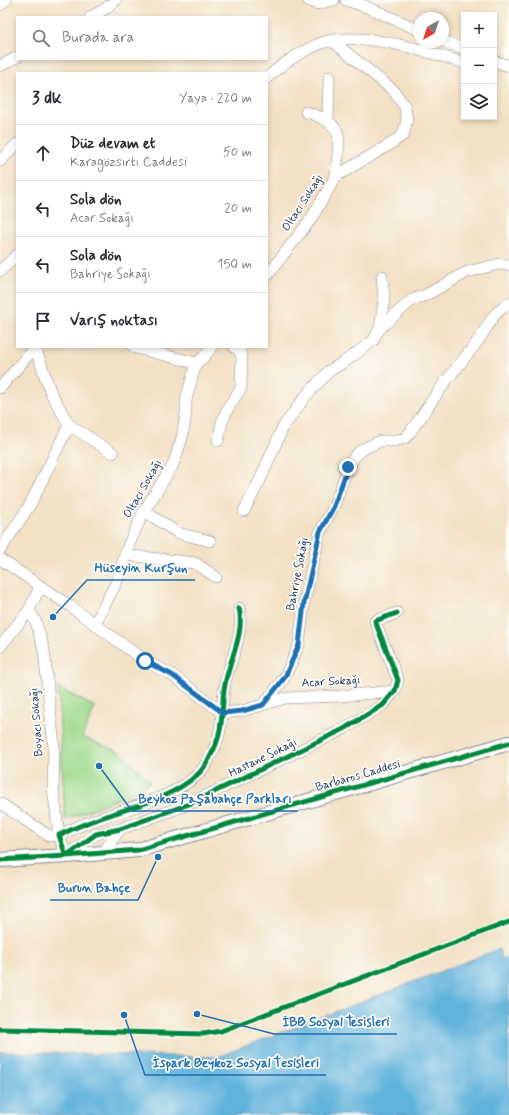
<!DOCTYPE html>
<html lang="tr">
<meta charset="utf-8">
<style>
body{margin:0;font-family:Mynerve,sans-serif;background:#f2f2f3;color:#2b2b33}
.controls{position:absolute;right:12px;top:12px;display:grid;overflow:hidden;border-radius:0px;box-shadow:0 2px 6px #0003}
.controls button{width:36px;height:36px;display:grid;place-items:center;padding:0;border:0;border-bottom:1px solid #e1e1e2;background:#fff;color:#2b2b33;font:20px sans-serif}
.compass{position:absolute;left:413px;top:12px;width:36px;height:36px;border-radius:50%;background:#fff;box-shadow:0 2px 6px #0003;rotate:219deg}
.stop{position:absolute;width:12px;height:12px;margin:-9px;border:3px solid #1f6fb2;border-radius:50%;background:#fff}
.stop.end{background:#1f6fb2;border-color:#fff;box-shadow:0 1px 4px #0008}
.list{margin:0;padding:0;list-style:none}
h2{display:flex;justify-content:space-between;align-items:center;height:52px;margin:0;padding:0 16px;font-size:17px}
h2 small{font-size:13px;font-weight:400;color:#7c7c81}
.list li{display:grid;grid-template-columns:26px 1fr auto;gap:12px;align-items:center;box-sizing:border-box;height:56px;padding:0 16px;border-top:1px solid #e1e1e2}
.list b{display:block;font-size:15px;white-space:nowrap}
.list p{margin:0;font-size:13px;white-space:nowrap;color:#7c7c81}
.list em{font-size:13px;font-style:normal;color:#7c7c81}
.icon{flex:none;width:22px;height:22px;fill:none;stroke:currentColor;stroke-width:2;stroke-linecap:round;stroke-linejoin:round}
.map{position:relative;flex:none;width:509px;height:1115px;overflow:hidden}
.search{position:absolute;background:#fff;box-shadow:0 2px 6px #0003;left:16px;top:16px;width:252px;height:44px;display:flex;align-items:center;gap:10px;box-sizing:border-box;padding:0 14px;border-radius:0px;color:#7c7c81;font-size:15px}
.panel{position:absolute;background:#fff;box-shadow:0 2px 6px #0003;left:16px;top:72px;width:252px;height:276px;border-radius:0px}
.map>svg:first-child{display:block}
.green{fill:#a0da8d;stroke:#5e8476}
.water{fill:#60b3dc;stroke:#3e719d}
.lines{fill:none;stroke-linecap:round;stroke-linejoin:round}
.minor-casing{stroke:#868891;stroke-width:12}
.major-casing{stroke:#868891;stroke-width:16}
.minor{stroke:#fff;stroke-width:11}
.major{stroke:#fff;stroke-width:14}
.cycleway-casing{stroke:#fdfcf7;stroke-width:8}
.cycleway{stroke:#00873e;stroke-width:5}
.route{stroke:#1f6fb2;stroke-width:5}
.labels{text-anchor:middle;dominant-baseline:central;stroke-width:3.5;stroke-linejoin:round;paint-order:stroke}
.street-label{font-size:12px;fill:#1b2f5e;stroke:#fdfcf7}
.leader{fill:none;stroke:#1f6fb2;stroke-width:1.5}
.callout-dot{fill:#1f6fb2;stroke:#fdfcf7;stroke-width:1.5}
.callout-label{font-size:13px;text-anchor:middle;font-weight:bold;fill:#1f6fb2;stroke:#fdfcf7;stroke-width:3.5;stroke-linejoin:round;paint-order:stroke}
</style>
<div class="map">
<svg width="509" height="1115" viewBox="0 0 509 1115">
<rect width="100%" height="100%" fill="#fdfcf7"/>
<filter id="ink" filterUnits="userSpaceOnUse"><feTurbulence type="fractalNoise" baseFrequency=".025" numOctaves="2"/><feDisplacementMap in="SourceGraphic" scale="8" xChannelSelector="R" yChannelSelector="G"/><feConvolveMatrix kernelMatrix="1 2 1 2 8 2 1 2 1" color-interpolation-filters="sRGB"/></filter>
<filter id="wash" filterUnits="userSpaceOnUse"><feTurbulence type="fractalNoise" baseFrequency=".012" numOctaves="4" result="noise"/><feDisplacementMap in="SourceGraphic" scale="16" xChannelSelector="R" yChannelSelector="G"/><feGaussianBlur stdDeviation="0.9" result="paint"/><feColorMatrix in="noise" values="0 0 0 0 0 0 0 0 0 0 0 0 0 0 0 0 0 1.4 0 .05"/><feComposite in="paint" operator="in"/></filter>
<g filter="url(#wash)">
<rect width="100%" height="100%" fill="#f2e1c4"/>
<path class="green" d="M58 688 95 707 82 737 120 752 150 781 140 790 65 820Z"/>
<path class="water" d="M499 949 502 959 509 956V1115H0V1052L217 1057Z"/>
</g>
<g filter="url(#ink)">
<g class="lines">
<defs>
<path id="minor" d="M308 0 317 4 334 0
M346 0 367 7 419 30
M0 5 6 0
M90 17 105 9 116 0
M443 41 464 49
M494 61 509 66
M0 66 17 57
M267 78C281 64 313 43 333 40 374 34 425 51 464 63
M306 112C316 115 333 121 337 132 341 140 336 166 336 176
M328 121 329 77
M0 161 17 144
M0 271 17 255
M267 276 311 219 336 176 389 145 403 135 407 120 405 107 393 90 331 40
M380 328 384 300 382 276
M134 347 136 348 196 363
M0 388 35 347
M69 425 113 453
M218 441 222 422 228 408 241 388 242 357 239 350 234 347
M144 511 178 533 210 541
M244 511 260 480 283 427 305 397 329 371 344 362 373 341 380 328 412 300 426 295 467 272 499 264 509 265
M0 550 30 505 69 425 51 393 35 347
M125 555 195 563 216 577
M0 559 70 606 145 661 172 675 223 713
M239 608C245 633 230 659 225 684 221 704 224 725 216 744 212 754 206 767 197 775 169 800 130 807 95 820 83 824 71 830 59 835L66 856 96 834 120 829 189 804 344 729 383 705 395 691 398 680 375 621 397 613
M95 624 116 583 128 546 144 511 173 465 182 438 186 414V400L196 363 203 358 212 347
M0 647 29 610 40 587
M263 705 285 677 299 645 304 603 320 532 334 506 348 467 355 456 363 449 380 441H395L405 438 411 431 443 385 478 341 495 314 509 303
M223 713 242 711 285 698 341 696 395 691
M0 803 49 836 59 835 53 788 54 747 44 650 36 622 29 610
M103 853 120 829"/>
<path id="major" d="M0 860 66 856 138 850 509 743"/>
</defs>
<use href="#minor" class="minor-casing"/>
<use href="#major" class="major-casing"/>
<use href="#minor" class="minor"/>
<use href="#major" class="major"/>
<defs>
<path id="cycleway" d="M239 608C245 633 230 659 225 684 221 704 224 725 216 744 212 754 206 767 197 775 169 800 130 807 95 820 83 824 71 830 59 835L66 856 96 834 120 829 189 804 344 729 383 705 395 691 398 680 375 621 397 613
M0 860 66 856 138 850 509 743
M0 1029 203 1034 221 1031 509 922"/>
</defs>
<use href="#cycleway" class="cycleway-casing"/>
<use href="#cycleway" class="cycleway"/>
</g>
</g>
<g class="lines" filter="url(#ink)">
<path class="route" d="M145 661 172 675 223 713 242 711 263 705 285 677 288 670 299 645 304 603 320 532 334 506 348 467"/>
</g>
<g class="labels">
<g class="street-label">
<text transform="translate(303 203) rotate(-57)">Oltacı Sokağı</text>
<text transform="translate(143 489) rotate(-60)">Oltacı Sokağı</text>
<text transform="translate(298 574) rotate(-79)">Bahriye Sokağı</text>
<text transform="translate(331 682) rotate(-3)">Acar Sokağı</text>
<text transform="translate(37 722) rotate(-94)">Boyacı Sokağı</text>
<text transform="translate(263 758) rotate(-26)">Hastane Sokağı</text>
<text transform="translate(358 776) rotate(-16)">Barbaros Caddesi</text>
</g>
</g>
<path class="leader" d="M53 617L87 580H195M99 766L132 811H298M158 857L138 900H50M197 1014L274 1034H397M124 1015L145 1075H326"/>
<g class="callout-dot">
<circle cx="53" cy="617" r="4"/>
<circle cx="99" cy="766" r="4"/>
<circle cx="158" cy="857" r="4"/>
<circle cx="197" cy="1014" r="4"/>
<circle cx="124" cy="1015" r="4"/>
</g>
<g class="callout-label">
<text x="141" y="572">Hüseyin Kurşun</text>
<text x="215" y="803">Beykoz Paşabahçe Parkları</text>
<text x="94" y="892">Burun Bahçe</text>
<text x="336" y="1026">İBB Sosyal Tesisleri</text>
<text x="236" y="1067">İspark Beykoz Sosyal Tesisleri</text>
</g>
</svg>
<div class="controls">
<button>+</button>
<button>−</button>
<button><svg class="icon" aria-label="layers" viewBox="0 0 24 24"><path d="M12 4l9 5-9 5-9-5zM3 14l9 5 9-5"/></svg></button>
</div>
<svg class="compass" viewBox="-18 -18 36 36"><path d="M0-13l5 13h-10z" fill="#e53935"/><path d="M0 13l5-13h-10z" fill="#7c7c81"/></svg>
<div class="stop" style="left:145px;top:661px"></div>
<div class="stop end" style="left:348px;top:467px"></div>
<div class="search"><svg class="icon" aria-label="search" viewBox="0 0 24 24"><circle cx="10" cy="10" r="6"/><path d="M15 15l6 6"/></svg>Burada ara</div>
<section class="panel">
<h2>3 dk<small>Yaya · 220 m</small></h2>
<ul class="list">
<li><svg class="icon" aria-label="ahead" viewBox="0 0 24 24"><path d="M12 20V5M6 11l6-6 6 6"/></svg><div><b>Düz devam et</b><p>Karagözsırtı Caddesi</p></div><em>50 m</em></li>
<li><svg class="icon" aria-label="left" viewBox="0 0 24 24"><path d="M17 20v-9H6M10 6l-5 5 5 5"/></svg><div><b>Sola dön</b><p>Acar Sokağı</p></div><em>20 m</em></li>
<li><svg class="icon" aria-label="left" viewBox="0 0 24 24"><path d="M17 20v-9H6M10 6l-5 5 5 5"/></svg><div><b>Sola dön</b><p>Bahriye Sokağı</p></div><em>150 m</em></li>
<li><svg class="icon" aria-label="arrive" viewBox="0 0 24 24"><path d="M6 21V4h12l-3 4 3 4H6"/></svg><div><b>Varış noktası</b></div></li>
</ul>
</section>
</div>
